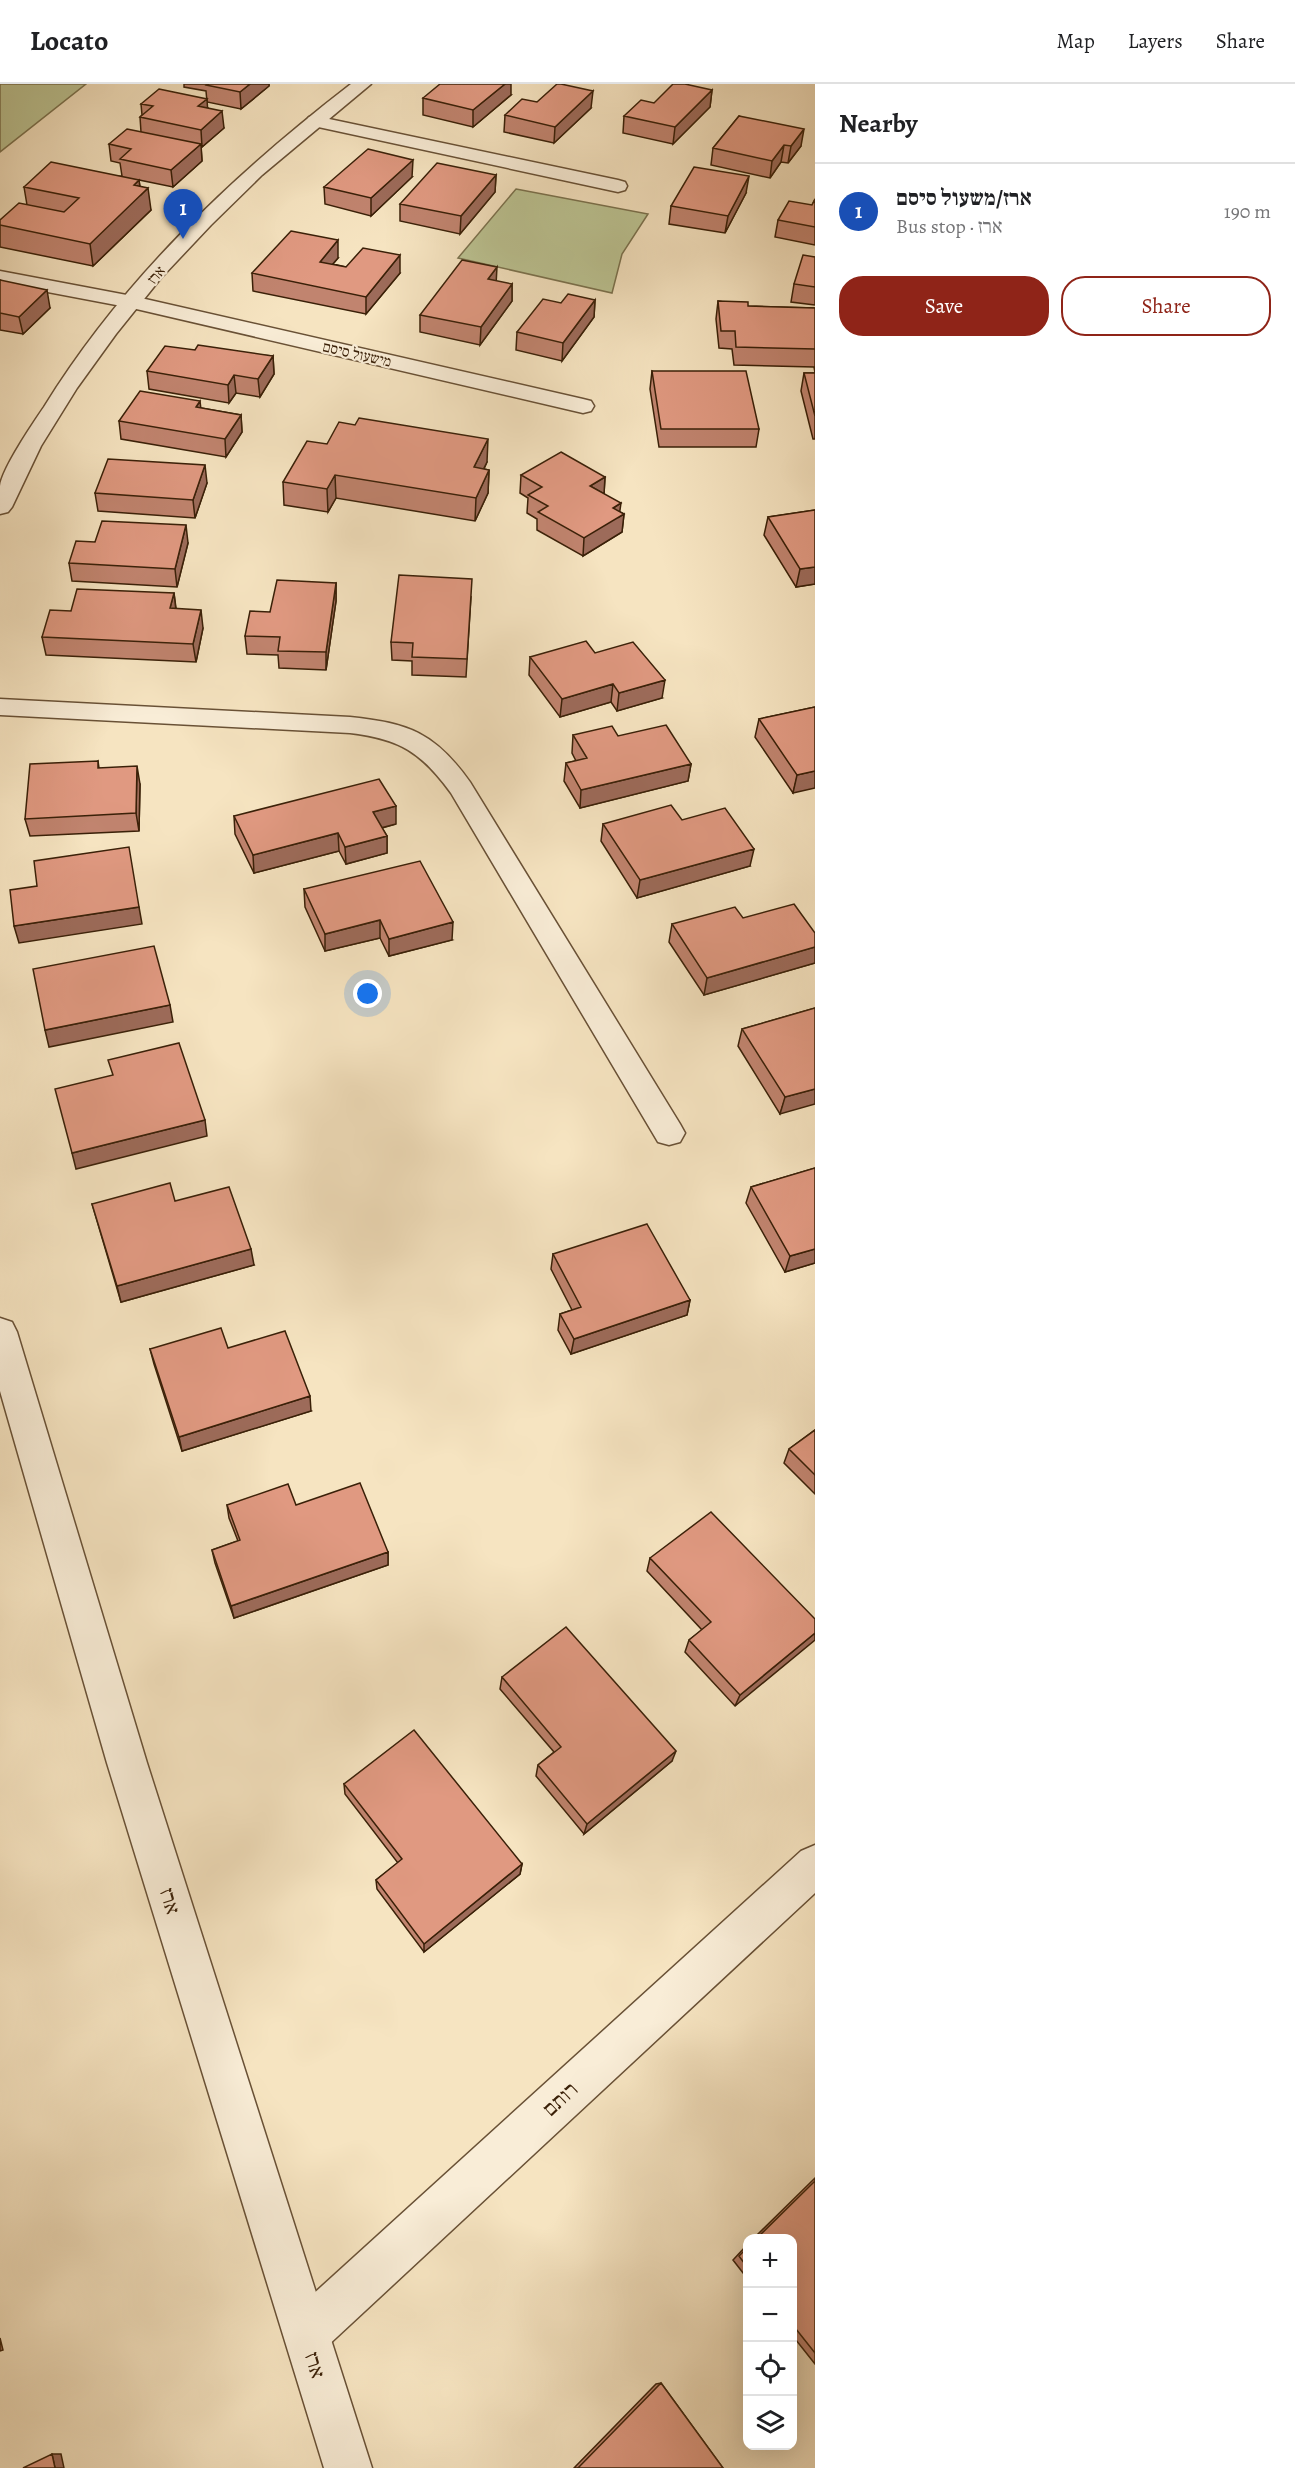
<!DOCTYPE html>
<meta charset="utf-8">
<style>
body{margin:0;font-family:Alegreya,"Frank Ruhl Libre",serif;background:#f2f2f2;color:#202124}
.controls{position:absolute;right:18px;bottom:18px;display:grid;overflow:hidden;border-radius:12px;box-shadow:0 6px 24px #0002}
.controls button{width:54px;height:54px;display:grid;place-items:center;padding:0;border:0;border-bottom:2px solid #e0e0e0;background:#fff;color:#202124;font:30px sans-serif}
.you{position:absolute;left:368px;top:910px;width:21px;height:21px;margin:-15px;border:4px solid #fff;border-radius:50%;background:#1a73e8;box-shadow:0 0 0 9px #1a73e833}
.badge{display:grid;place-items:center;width:39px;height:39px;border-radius:50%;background:#8f2418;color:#fff;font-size:20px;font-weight:700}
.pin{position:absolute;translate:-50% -50px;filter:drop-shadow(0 2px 3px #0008)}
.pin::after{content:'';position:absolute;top:32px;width:21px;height:18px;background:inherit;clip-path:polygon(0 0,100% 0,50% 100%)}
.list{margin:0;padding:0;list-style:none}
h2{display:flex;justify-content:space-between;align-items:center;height:78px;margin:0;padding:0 24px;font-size:26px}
h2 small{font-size:20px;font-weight:400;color:#757577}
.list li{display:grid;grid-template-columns:39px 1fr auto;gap:18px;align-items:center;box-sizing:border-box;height:96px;padding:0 24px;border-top:2px solid #e0e0e0}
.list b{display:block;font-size:22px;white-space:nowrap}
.list p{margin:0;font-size:20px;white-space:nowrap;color:#757577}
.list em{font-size:20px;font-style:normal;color:#757577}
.actions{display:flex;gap:12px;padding:18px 24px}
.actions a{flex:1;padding:14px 0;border:2px solid #8f2418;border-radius:24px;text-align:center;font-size:21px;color:#8f2418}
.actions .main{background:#8f2418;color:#fff}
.icon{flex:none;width:33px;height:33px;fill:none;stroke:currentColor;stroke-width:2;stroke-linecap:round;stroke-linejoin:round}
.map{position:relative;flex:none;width:815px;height:2384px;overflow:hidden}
header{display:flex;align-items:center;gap:36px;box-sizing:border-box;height:84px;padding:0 30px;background:#fff;border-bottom:2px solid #e0e0e0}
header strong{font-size:28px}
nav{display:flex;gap:33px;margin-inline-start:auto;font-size:21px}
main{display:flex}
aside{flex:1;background:#fff}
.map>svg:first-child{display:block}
.green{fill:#bcc493;stroke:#7b724e;stroke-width:1.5}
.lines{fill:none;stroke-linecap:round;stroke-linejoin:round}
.minor-casing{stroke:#695136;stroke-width:3}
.tertiary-casing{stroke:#695136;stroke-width:3}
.minor{fill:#f9edd7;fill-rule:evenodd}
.tertiary{fill:#f9edd7;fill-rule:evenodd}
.wall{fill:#c1846f;stroke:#3a2008;stroke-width:1.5}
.shaded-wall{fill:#9d6b5a;stroke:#3a2008;stroke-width:1.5}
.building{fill:#e09981;stroke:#3a2008;stroke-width:1.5}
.labels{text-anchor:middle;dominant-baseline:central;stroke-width:4.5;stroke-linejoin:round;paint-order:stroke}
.far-street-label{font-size:15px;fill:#3a2008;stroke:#f9edd7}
.near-street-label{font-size:21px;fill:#3a2008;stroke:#f9edd7}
</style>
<header>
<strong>Locato</strong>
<nav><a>Map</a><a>Layers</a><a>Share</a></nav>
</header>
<main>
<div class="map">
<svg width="815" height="2384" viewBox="0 0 815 2384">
<rect width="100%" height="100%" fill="#f6e4c1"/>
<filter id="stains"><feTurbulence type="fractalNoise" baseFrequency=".00333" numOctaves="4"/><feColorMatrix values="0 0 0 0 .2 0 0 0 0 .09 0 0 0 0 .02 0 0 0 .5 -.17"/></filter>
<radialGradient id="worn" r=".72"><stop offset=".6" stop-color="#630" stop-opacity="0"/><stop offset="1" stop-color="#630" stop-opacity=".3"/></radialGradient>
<path class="green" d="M0 0H86L0 68Z
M516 105 648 130 622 170 612 209 458 174Z"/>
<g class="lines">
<defs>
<path id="minor" d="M315 32 618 96 625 98 627 102 625 106 618 108 309 41 306 37 309 33Z
M0 187 132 212 583 315 591 317 594 322 591 327 583 329 132 224 0 199Z
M0 615 350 633C409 639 435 649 470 698L680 1040 685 1049 680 1058 669 1061 658 1058 451 709C421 668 400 655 350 649L0 631Z
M815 1761V1809L323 2266 306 2272 289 2266 283 2249 289 2232 801 1767Z"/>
<path id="tertiary" d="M351 0H371L262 91 211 141 161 194 116 250 77 304 41 362 12 423 8 428 0 430C0 421 0 411 0 402 2 385 33 339 44 323 123 195 233 91 351 0Z
M0 1234 12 1238 17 1248 147 1679 372 2384H324L107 1679 0 1307Z"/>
</defs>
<use href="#minor" class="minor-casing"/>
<use href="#tertiary" class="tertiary-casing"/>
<use href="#minor" class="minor"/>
<use href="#tertiary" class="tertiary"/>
</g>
<path class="wall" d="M184 0H269V2L241 25 207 18 206 7 184 3Z
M712 6 710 23 673 60 623 49 624 32 654 19Z
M511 11 473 43 423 31V14Z
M537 18 591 24 554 59 504 48 505 31Z
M141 20 208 24 224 44 202 63H201L202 77 173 103 139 96 140 103 151 126 93 182 0 163V136L27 121 24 103 122 92 120 79 111 77 109 60 141 48 140 33 142 31Z
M739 32 801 62 788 79 781 78 770 94 711 81 713 64Z
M496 91 495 108 460 150 400 137V120Z
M412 93 371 132 325 120 324 103Z
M746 109 725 149 669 140 671 122Z
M815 115V161L775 153 778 136 812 121Z
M815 173V221L791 218 794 200Z
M338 174 333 180 346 183 400 189 366 230 253 207 252 189Z
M0 196 50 224 23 250 0 246Z
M512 200V217L480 261 420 248V231Z
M595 216 594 233 562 277 516 266 517 248 561 219Z
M718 217 748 222 815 224V355H813L801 307 804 289H815L814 283 734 281 732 265 719 264 716 235Z
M195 266 273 272 274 290 260 313 236 309 229 319 149 305 147 287Z
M652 287 759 345 756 363H659L650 305Z
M201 324 241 331 242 348 226 373 121 355 119 337Z
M327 360 487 378 484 385 489 386 488 409 475 437 336 414 328 428 284 421 283 398Z
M521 391 605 393 604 410 620 428 624 430 622 448 583 472 537 446V435L527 429 528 414 520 409Z
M207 399 195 434 98 427 95 409Z
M815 426V500L796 503 764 451 768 433Z
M95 458 188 459 177 503 72 497 69 479Z
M336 499V517L326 586 279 584 278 571 247 570 245 552 270 528Z
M174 509 176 524 203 544 196 578 46 571 42 553 71 527Z
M471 513 466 593 412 591V577L392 576 391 558Z
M530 573 662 614 617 627 611 618 560 633 529 591Z
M815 623 793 709 755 653 759 635Z
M573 651 618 652 691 680 688 697 580 724 564 697 566 679 576 677 572 669Z
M98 677 99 684 140 700 139 747 30 752 25 735Z
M234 732 396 740 382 744 387 752V769L346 780 339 767 254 789 235 750Z
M682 736 750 782 637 814 601 757 603 740Z
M304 805 452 856 389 872 380 854 325 867 305 823Z
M743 834 815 849V879L704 911 669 858 672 840Z
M815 924 780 1030 738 962 742 945Z
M815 1084V1179L785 1188 746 1119 751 1103Z
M175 1117 254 1181 121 1218 92 1120Z
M553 1170 690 1216 687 1231 571 1270 558 1246 560 1230 572 1226 551 1185Z
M150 1265 311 1327 182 1367 154 1280Z
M815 1346V1410L784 1379 789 1365Z
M227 1421H296L388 1468V1481L234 1534 215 1479 212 1466 238 1457 229 1434Z
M650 1474 815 1535 735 1622 685 1568 689 1556 702 1546 647 1487Z
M502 1593 672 1677 584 1750 536 1692 538 1681 554 1668 500 1605Z
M344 1700 522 1780 520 1790 424 1868 377 1805 376 1796 398 1779 345 1710Z
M815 2094V2280L792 2251V2154H754Z
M747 2161V2194L733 2176Z
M661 2299 723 2384H574L656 2300Z"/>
<path class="shaded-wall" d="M250 0H269V2L241 25 240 8Z
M505 0H511V11L473 43V26Z
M712 6 710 23 673 60 675 43Z
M593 7 591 24 554 59 555 43Z
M207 15 208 31 198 22Z
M222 27 224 44 202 63 201 46Z
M804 45 801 62 788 79 791 62Z
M201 60 202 77 173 103 171 86Z
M784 61 781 78 770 94 772 77Z
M413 76 412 93 371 132V114Z
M496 91 495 108 460 150 461 132Z
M749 92 746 109 725 149 728 132Z
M139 96 141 111 148 104 151 126 93 182 90 160 134 101Z
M338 156V174L320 195V178Z
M400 171V189L366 230V213Z
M497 183 496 201 488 195Z
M512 200V217L480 261 481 243Z
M47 206 50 224 23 250 19 233Z
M595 216 594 233 562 277 563 259Z
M273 272 274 290 260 313 258 295Z
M234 291 236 309 229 319 228 301Z
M200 317 202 334 196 323Z
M241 331 242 348 226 373 225 355Z
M488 355 487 378 473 406 474 383Z
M205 381 207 399 195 434 193 416Z
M489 386 488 409 475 437 476 414Z
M335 391 336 414 328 428 327 405Z
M605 393 604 410 590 402Z
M621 419 619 433 624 430 622 448 583 472 584 454 613 424Z
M186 441 188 459 177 503 175 485Z
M815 483V500L796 503 800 485Z
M336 499V517L326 586V568Z
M174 509 176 527 170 524Z
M201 526 203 544 196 578 193 560Z
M665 596 662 614 617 627 619 609Z
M613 600 611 618 560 633 562 615Z
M691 680 688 697 580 724 581 706Z
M137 682 140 700 139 747 136 729Z
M815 687V704L793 709 797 691Z
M396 722V740L373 746V728Z
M338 749 339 767 254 789 253 771Z
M387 752V769L346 780 345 763Z
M754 765 750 782 637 814 640 796Z
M139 823 142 840 19 859 14 842Z
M380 836V854L325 867V850Z
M453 838 452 856 389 872V855Z
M815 863V879L704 911 707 894Z
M170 921 173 938 49 963 45 946Z
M815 1005V1020L780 1030 785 1013Z
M205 1036 207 1052 76 1085 72 1069Z
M251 1165 254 1181 121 1218 117 1202Z
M815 1165V1179L785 1188 790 1172Z
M690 1216 687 1231 571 1270 574 1255Z
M310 1312 311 1327 182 1367 179 1353Z
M388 1468V1481L234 1534 231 1522Z
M815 1549V1556L735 1622 740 1611Z
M676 1667 672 1677 584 1750 587 1740Z
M522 1780 520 1790 424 1868V1860Z
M0 2254 3 2266 0 2267Z
M52 2370H61L64 2384H55Z"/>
<path class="building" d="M207 0H250L240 8 206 1Z
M440 0H505L473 26 423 14Z
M557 0H561L593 7 555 43 505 31 522 15 537 18Z
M673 0H685L712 6 675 43 624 32 641 16 654 19Z
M159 5 207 15 198 22 222 27 201 46 140 33 153 22 141 20Z
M739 32 804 45 791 62 784 61 772 77 713 64Z
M127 45 201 60 171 86 120 75 131 65 109 60Z
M368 65 413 76 371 114 324 103Z
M51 78 139 96 134 101 148 104 90 160 0 141V136L19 119 64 128 79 114 24 103Z
M437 79 496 91 461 132 400 120Z
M694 83 749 92 728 132 671 122Z
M815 115V143L778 136 789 117 812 121Z
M291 147 338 156 320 178 346 183 363 164 400 171 366 213 252 189Z
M803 171 815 173V203L794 200Z
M462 176 497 183 488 195 512 200 481 243 420 231Z
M0 196 47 206 19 233 0 229Z
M568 210 595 216 563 259 517 248 543 215 561 219Z
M718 217 748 218V222L815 224V265L736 263 735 247H721Z
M198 261 273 272 258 295 234 291 228 301 147 287 165 262 195 266Z
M652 287H746L759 345H661Z
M804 289H815V332Z
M140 307 200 317 196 323 241 331 225 355 119 337Z
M359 334 488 355 474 383 489 386 476 414 335 391 327 405 283 398 307 357 327 360 339 338 355 341Z
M561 368 605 393 590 402 621 419 613 424 624 430 584 454 538 428 548 422 528 411 542 403 521 391Z
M108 375 205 381 193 416 95 409Z
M815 426V483L800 485 768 433Z
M102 437 186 441 175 485 69 479 76 457 95 458Z
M399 491 472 495 467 575 412 573 413 559 391 558Z
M277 496 336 499 326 568 278 567 280 553 245 552 250 527 270 528Z
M77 505 174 509 170 524 201 526 193 560 42 553 50 526 71 527Z
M586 557 595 569 633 558 665 596 619 609 613 600 562 615 530 573Z
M815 623V687L797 691 759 635Z
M666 641 691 680 581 706 566 679 587 674 573 651 612 642 618 652Z
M98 677V684L137 682 136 729 25 735 30 680Z
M379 695 396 722 373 728 387 752 345 763 338 749 253 771 234 732Z
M671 721 682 736 725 724 754 765 640 796 603 740Z
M129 763 139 823 14 842 10 806 37 802 34 777Z
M420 777 453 838 389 855 380 836 325 850 304 805Z
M794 820 815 849V863L707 894 672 840 735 823 743 834Z
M154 862 170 921 45 946 33 885Z
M815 924V1005L785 1013 742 945Z
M179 959 205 1036 72 1069 55 1005 113 991 108 976Z
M815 1084V1165L790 1172 751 1103Z
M170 1099 175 1117 229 1103 251 1165 117 1202 92 1120Z
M647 1140 690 1216 574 1255 560 1230 581 1223 553 1170Z
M221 1244 228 1264 285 1247 310 1312 179 1353 150 1265Z
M815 1346V1391L789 1365Z
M360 1399 388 1468 231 1522 212 1466 240 1456 227 1421 288 1400 296 1421Z
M711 1428 815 1535V1549L740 1611 689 1556 711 1538 650 1474Z
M566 1543 676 1667 587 1740 538 1681 561 1663 502 1593Z
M414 1646 522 1780 424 1860 376 1796 402 1775 344 1700Z
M815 2097V2269L792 2240V2154H757Z
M747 2164V2183L739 2172Z
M661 2299 723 2384H578Z
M52 2370 55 2384H23Z"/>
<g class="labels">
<g class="far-street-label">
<text transform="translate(156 191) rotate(-49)">ארז</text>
<text transform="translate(357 270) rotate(13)">מישעול סיסם</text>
</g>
<g class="near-street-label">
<text transform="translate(170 1817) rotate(73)">ארז</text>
<text transform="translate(560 2015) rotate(-43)">רותם</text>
<text transform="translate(315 2281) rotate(73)">ארז</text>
</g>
</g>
<rect width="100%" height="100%" filter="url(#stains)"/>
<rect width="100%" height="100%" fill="url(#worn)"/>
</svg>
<div class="controls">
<button>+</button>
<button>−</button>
<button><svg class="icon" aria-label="locate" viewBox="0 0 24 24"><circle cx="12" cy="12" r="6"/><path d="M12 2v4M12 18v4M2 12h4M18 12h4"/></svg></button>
<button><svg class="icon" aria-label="layers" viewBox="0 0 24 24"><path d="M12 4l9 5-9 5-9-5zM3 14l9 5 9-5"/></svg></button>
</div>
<div class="you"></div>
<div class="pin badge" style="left:183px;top:155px;background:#1a4fb4">1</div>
</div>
<aside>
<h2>Nearby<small></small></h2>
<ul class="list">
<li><span class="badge" style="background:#1a4fb4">1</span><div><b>ארז/משעול סיסם</b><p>Bus stop · ארז</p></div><em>190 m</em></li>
</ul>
<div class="actions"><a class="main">Save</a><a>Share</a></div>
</aside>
</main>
